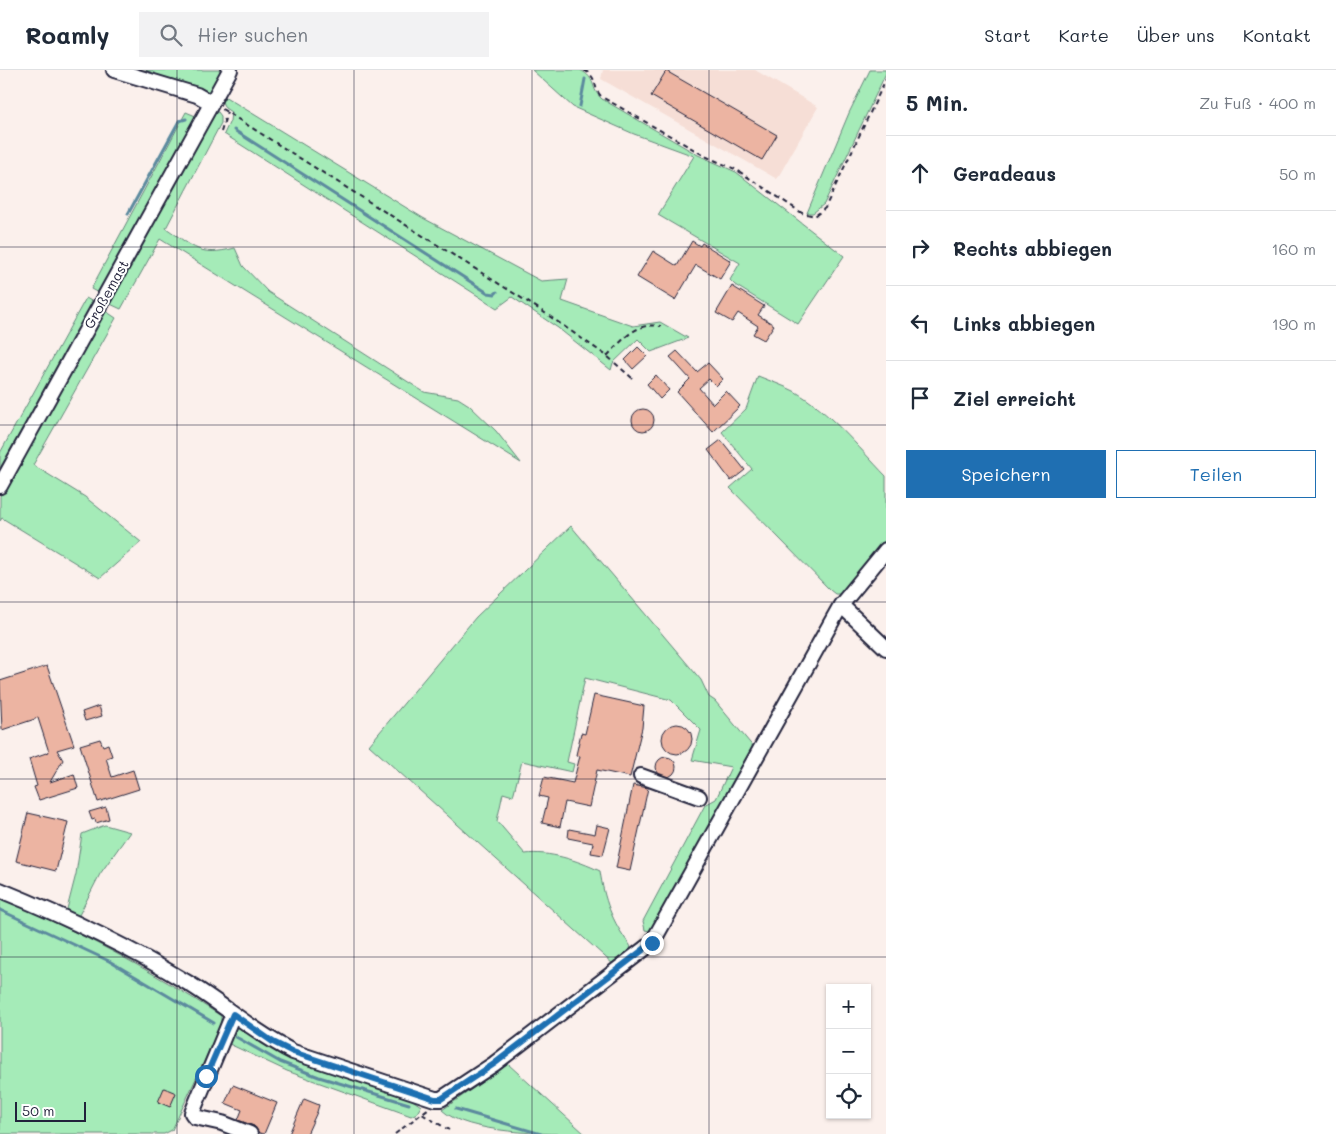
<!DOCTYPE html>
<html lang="de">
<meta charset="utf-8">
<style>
body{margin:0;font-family:Mali,sans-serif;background:#f2f2f3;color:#1f2937}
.controls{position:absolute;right:15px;bottom:15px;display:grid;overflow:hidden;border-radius:0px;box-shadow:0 1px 4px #0004}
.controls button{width:45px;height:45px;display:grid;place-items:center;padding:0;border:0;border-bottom:1px solid #e0e1e3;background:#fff;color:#1f2937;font:25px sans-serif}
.scale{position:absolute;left:15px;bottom:12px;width:71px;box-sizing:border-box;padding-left:5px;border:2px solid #22223b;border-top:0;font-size:14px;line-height:18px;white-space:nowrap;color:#22223b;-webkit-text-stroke:4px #fff;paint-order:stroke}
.stop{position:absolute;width:15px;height:15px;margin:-11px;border:4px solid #1f6fb2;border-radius:50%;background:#fff}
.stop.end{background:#1f6fb2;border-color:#fff;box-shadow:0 1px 5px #0008}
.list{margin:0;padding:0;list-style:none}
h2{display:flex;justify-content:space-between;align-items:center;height:65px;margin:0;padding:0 20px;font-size:21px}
h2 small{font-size:16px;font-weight:400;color:#747a83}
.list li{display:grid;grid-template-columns:32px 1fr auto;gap:15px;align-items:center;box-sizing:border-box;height:75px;padding:0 20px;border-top:1px solid #e0e1e3}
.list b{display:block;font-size:19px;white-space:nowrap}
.list em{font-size:16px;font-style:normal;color:#747a83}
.actions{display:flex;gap:10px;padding:15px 20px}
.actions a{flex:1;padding:11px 0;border:1px solid #1f6fb2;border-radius:0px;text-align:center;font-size:18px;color:#1f6fb2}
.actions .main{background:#1f6fb2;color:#fff}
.icon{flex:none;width:28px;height:28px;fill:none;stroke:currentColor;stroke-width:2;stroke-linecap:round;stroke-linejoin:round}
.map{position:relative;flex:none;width:886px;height:1064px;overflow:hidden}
header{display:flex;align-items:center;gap:30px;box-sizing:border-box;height:70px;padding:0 25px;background:#fff;border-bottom:1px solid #e0e1e3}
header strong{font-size:24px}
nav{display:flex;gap:28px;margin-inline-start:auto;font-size:18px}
.search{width:350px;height:45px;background:#f2f2f3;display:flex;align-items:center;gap:12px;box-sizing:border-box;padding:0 18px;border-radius:0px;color:#747a83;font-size:19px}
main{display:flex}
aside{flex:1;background:#fff}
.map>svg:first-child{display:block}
.built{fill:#f6ded6}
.green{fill:#a5ebb8;stroke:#64867a}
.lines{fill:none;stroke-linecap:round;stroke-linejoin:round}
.stream{stroke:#5b8a9e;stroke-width:3}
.building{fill:#ecb4a2;stroke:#22223b}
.minor-casing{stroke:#22223b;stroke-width:18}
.path{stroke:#22223b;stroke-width:2;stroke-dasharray:5 4;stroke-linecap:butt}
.minor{stroke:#fff;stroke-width:14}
.route{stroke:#1f6fb2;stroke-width:6}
.grid{fill:none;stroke:#22223b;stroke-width:1;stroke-opacity:0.55}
.labels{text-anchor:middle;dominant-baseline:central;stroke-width:4;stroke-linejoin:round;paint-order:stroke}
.street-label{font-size:14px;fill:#22223b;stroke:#fff}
</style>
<header>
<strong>Roamly</strong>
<div class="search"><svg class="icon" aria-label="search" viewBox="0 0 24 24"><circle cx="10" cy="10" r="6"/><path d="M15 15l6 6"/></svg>Hier suchen</div>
<nav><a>Start</a><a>Karte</a><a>Über uns</a><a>Kontakt</a></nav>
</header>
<main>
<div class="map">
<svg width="886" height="1064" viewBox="0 0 886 1064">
<rect width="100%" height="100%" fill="#fbf0ec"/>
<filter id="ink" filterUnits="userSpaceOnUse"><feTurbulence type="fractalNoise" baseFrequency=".02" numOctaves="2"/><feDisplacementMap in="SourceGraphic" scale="10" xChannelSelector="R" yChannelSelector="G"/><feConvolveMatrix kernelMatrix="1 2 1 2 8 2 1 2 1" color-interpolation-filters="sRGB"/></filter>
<g filter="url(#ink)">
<path class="built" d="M603 0H755L818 37 777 109 601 9Z"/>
<path class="green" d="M134 0H225L212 23Z
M532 0H580C597 8 590 19 602 29L698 85 736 102 844 186 798 254 735 215 730 210 740 193 658 145 694 86 634 64 573 37Z
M870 0H886V3L824 134 813 143H807L849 43Z
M224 26 423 148 541 211 568 209 562 231 633 256 660 252 688 268 651 282 638 269 613 293 611 300 558 258 512 227 497 238 224 64 230 51 231 42 225 38 221 30Z
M186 42 198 47 100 224 91 219Z
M213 42H218L221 46V53L166 158C195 178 199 187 235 178L243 196 268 222 424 322 458 328 469 335 496 361 521 393 160 169 121 239 106 232Z
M86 228 95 233 0 406V383Z
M104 240 116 248 33 395 85 427 141 472 100 508 2 448 0 451V426Z
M758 306C770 311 782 315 794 321 829 341 858 377 886 406V475L841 524H835L830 520 730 418 752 399 722 362 746 339Z
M571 456 701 610 709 627 715 631 755 679 654 862 645 860 643 851 705 735 716 729 731 697 692 690 701 660 671 630 585 608 567 692 574 694 572 702 522 691 513 726 503 723 497 751 525 784C549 781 577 790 600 801 604 829 612 852 630 875L631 880 614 895 369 675 476 547Z
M105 755 130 762 100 804 77 849 66 843 76 804 82 764Z
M0 828C77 860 151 900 221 946V955L172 1060 164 1064H0Z
M237 956 265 975 302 993 411 1029 421 1036 417 1043 411 1046 287 1001 225 972 232 960Z
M508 994 585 1064C547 1064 467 1064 442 1040Z"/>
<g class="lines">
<path class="stream" d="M580 36 585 9
M234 60 488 223 495 224 497 222
M128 144 179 51 186 49
M0 840 109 891 214 953
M236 967 280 992 319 1007 409 1034
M456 1039 541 1064"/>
</g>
<path class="building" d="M666 1 777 65 762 90 651 26Z
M692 171 700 176 702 173 731 191 720 209 696 195 675 230 637 207 653 181 677 196Z
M732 216 764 236 758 245 774 255 764 270 753 264 758 256 738 243 732 252 716 243Z
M638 277 647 286 633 299 625 290Z
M677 281 697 302 708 293 723 309 716 316 709 309 699 318 713 334 726 321 740 336 713 362 677 322 690 309 670 287Z
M656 305 669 320 660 329 647 314Z
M632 350a11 11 0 1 1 22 0a11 11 0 1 1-22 0Z
M721 370 745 400 731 411 708 380Z
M47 596 74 675 57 680 63 690 50 712 74 704 78 718 39 730 34 717 37 716 29 689 49 682 38 648 2 660 0 611Z
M594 625 644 636 642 658 630 707 597 700 589 737 565 732 560 757 542 753 548 728 539 726 544 707 573 713 580 686 576 685 581 663 585 664Z
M99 636 102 646 85 651 82 642Z
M662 669a15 15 0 1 1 30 0a15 15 0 1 1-30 0Z
M100 669 103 676 108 674 112 686 106 688 112 707 133 700 139 719 98 732 80 675Z
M656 697a10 10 0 1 1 20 0a10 10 0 1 1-20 0Z
M633 715 648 718 630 801 616 798Z
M106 737 109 749 96 753 95 749 92 750 89 742Z
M28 743 68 752 56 801 16 791Z
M597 755 610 758 603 785 591 783 593 773 568 768 569 759 595 764Z
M233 1015 277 1033 264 1064 259 1063 254 1056 238 1050 242 1040 225 1033Z
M164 1018 176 1023 170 1037 158 1032Z
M304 1029 319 1035 317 1042 307 1064H289Z"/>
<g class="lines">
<defs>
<path id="minor" d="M114 0 197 25 211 33
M0 416 230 0
M841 535 886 480
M641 706 699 727
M0 820C64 846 129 877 188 913 224 935 255 963 293 982L435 1029H441L494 994 652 873 841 535 886 578
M233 944 192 1043 195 1047 222 1053 250 1064"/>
</defs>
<use href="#minor" class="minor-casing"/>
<path class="path" d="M584 0C599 8 592 18 602 27L707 87 737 100 802 143 815 146 825 138 886 9
M222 39 542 241 607 286 632 308
M221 62 227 42
M607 286C624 269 635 252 661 256
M422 1044 449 1060
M395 1064 429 1038"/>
<use href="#minor" class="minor"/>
</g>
</g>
<g class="lines" filter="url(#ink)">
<path class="route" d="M206 1006 233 944 273 972 293 982 435 1029H441L494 994 652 873"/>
</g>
<path class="grid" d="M177 0V1064M354 0V1064M532 0V1064M709 0V1064M0 177H886M0 355H886M0 532H886M0 709H886M0 887H886"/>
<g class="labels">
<g class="street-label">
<text transform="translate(106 224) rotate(-61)">Großemast</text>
</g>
</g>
</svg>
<div class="controls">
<button>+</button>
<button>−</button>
<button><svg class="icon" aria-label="locate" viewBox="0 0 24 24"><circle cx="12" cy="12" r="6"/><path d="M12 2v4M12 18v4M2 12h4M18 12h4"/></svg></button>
</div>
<div class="scale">50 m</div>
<div class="stop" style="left:206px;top:1006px"></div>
<div class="stop end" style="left:652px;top:873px"></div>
</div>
<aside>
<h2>5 Min.<small>Zu Fuß · 400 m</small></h2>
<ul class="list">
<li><svg class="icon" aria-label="ahead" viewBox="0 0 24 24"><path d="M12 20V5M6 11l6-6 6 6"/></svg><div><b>Geradeaus</b></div><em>50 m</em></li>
<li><svg class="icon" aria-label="right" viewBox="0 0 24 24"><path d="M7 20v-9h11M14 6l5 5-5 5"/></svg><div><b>Rechts abbiegen</b></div><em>160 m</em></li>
<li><svg class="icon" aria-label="left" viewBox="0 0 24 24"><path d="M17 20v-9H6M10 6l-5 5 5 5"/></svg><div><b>Links abbiegen</b></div><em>190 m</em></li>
<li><svg class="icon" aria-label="arrive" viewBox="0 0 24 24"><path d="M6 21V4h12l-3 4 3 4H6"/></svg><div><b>Ziel erreicht</b></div></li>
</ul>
<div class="actions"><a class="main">Speichern</a><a>Teilen</a></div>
</aside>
</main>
